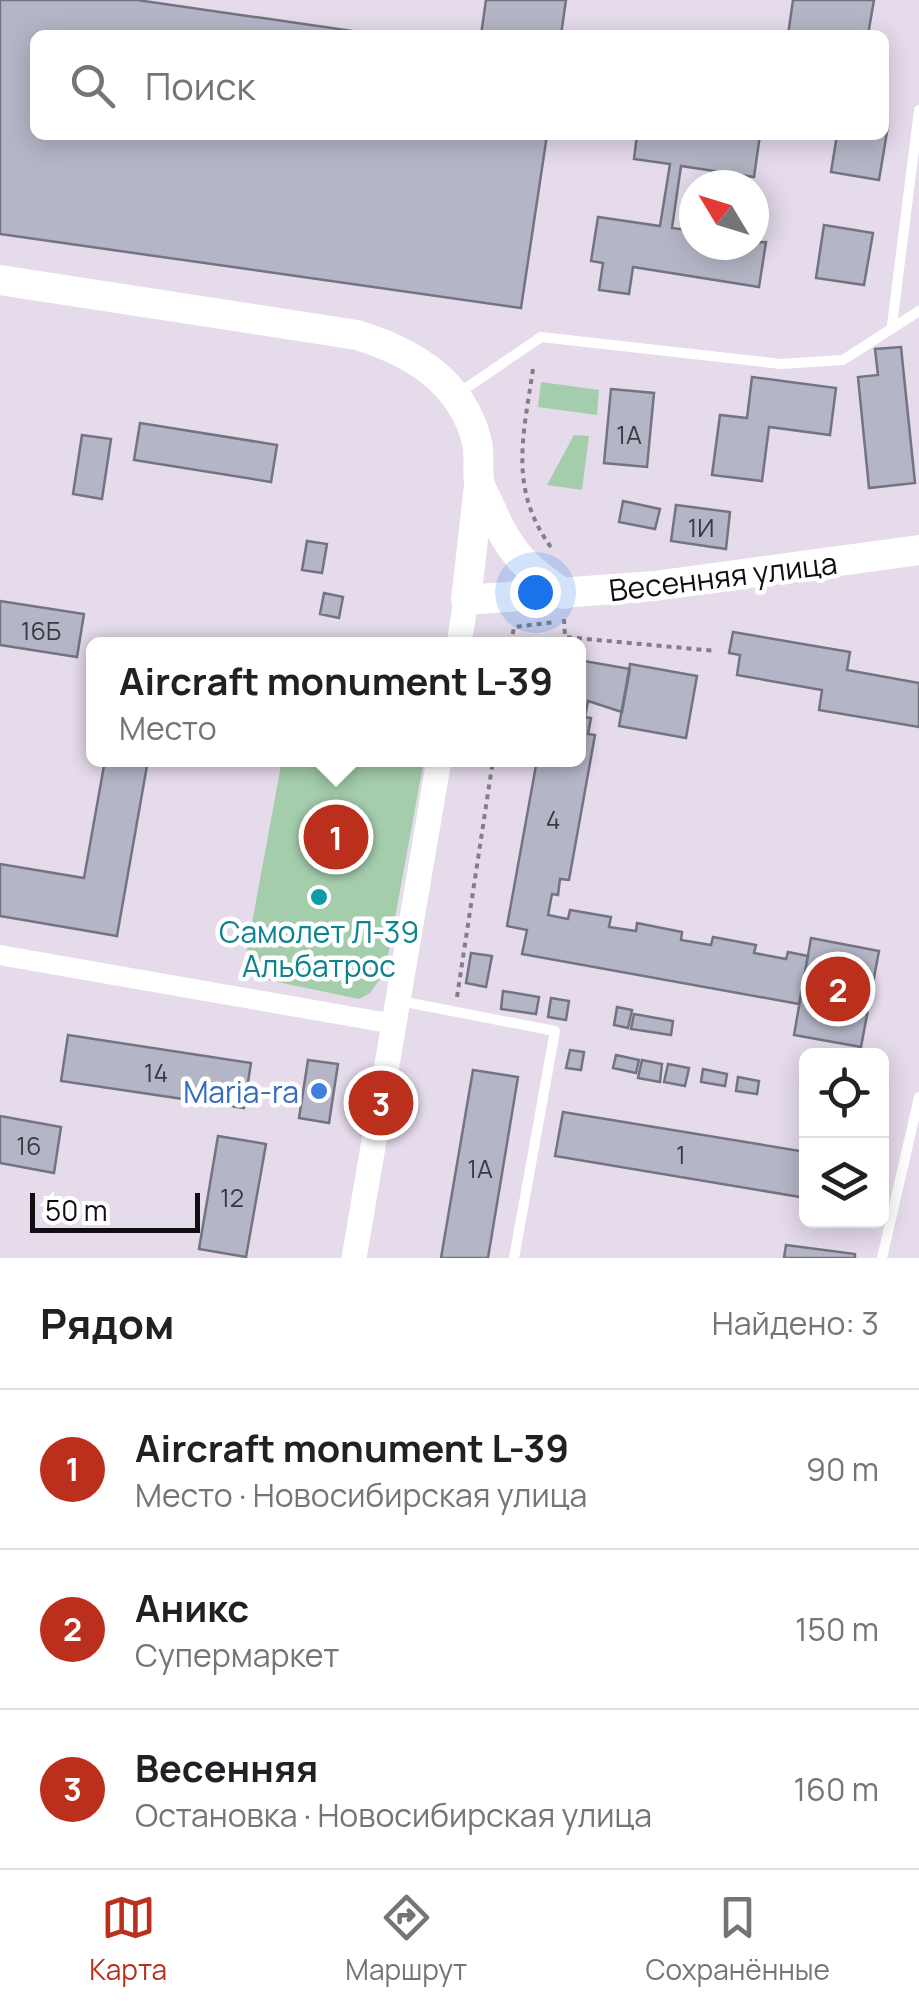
<!DOCTYPE html>
<html lang="ru">
<meta charset="utf-8">
<style>
body{margin:0;font-family:Manrope,sans-serif;background:#f6f6f6;color:#202124}
.controls{position:absolute;right:30px;bottom:30px;display:grid;overflow:hidden;border-radius:15px;box-shadow:0 5px 25px #0003}
.controls button{width:90px;height:90px;display:grid;place-items:center;padding:0;border:0;border-bottom:2px solid #e0e0e0;background:#fff;color:#202124;font:50px sans-serif}
.compass{position:absolute;left:679px;top:170px;width:90px;height:90px;border-radius:50%;background:#fff;box-shadow:0 5px 25px #0003;rotate:308deg}
.scale{position:absolute;left:30px;bottom:25px;width:170px;box-sizing:border-box;padding-left:10px;border:5px solid #110e13;border-top:0;font-size:28px;line-height:35px;white-space:nowrap;color:#110e13;-webkit-text-stroke:8px #fff;paint-order:stroke}
.you{position:absolute;left:535px;top:592px;width:35px;height:35px;margin:-25px;border:8px solid #fff;border-radius:50%;background:#1a73e8;box-shadow:0 0 0 15px #1a73e833}
.badge{display:grid;place-items:center;width:65px;height:65px;border-radius:50%;background:#bb2f1d;color:#fff;font-size:32px;font-weight:700}
.pin{position:absolute;translate:-50% -50%;border:5px solid #fff;box-shadow:0 2px 10px #0006}
.popup{position:absolute;left:86px;top:637px;width:500px;height:130px;box-sizing:border-box;display:grid;place-content:center;border-radius:15px;background:#fff;filter:drop-shadow(0 2px 8px #0005);font-size:32px;white-space:nowrap;color:#757577}
.popup b{font-size:38px;color:#202124}
.popup::after{content:'';position:absolute;left:50%;top:100%;margin-left:-20px;border:20px solid transparent;border-top-color:#fff}
.list{margin:0;padding:0;list-style:none}
h2{display:flex;justify-content:space-between;align-items:center;height:130px;margin:0;padding:0 40px;font-size:42px}
h2 small{font-size:32px;font-weight:400;color:#757577}
.list li{display:grid;grid-template-columns:65px 1fr auto;gap:30px;align-items:center;box-sizing:border-box;height:160px;padding:0 40px;border-top:2px solid #e0e0e0}
.list b{display:block;font-size:38px;white-space:nowrap}
.list p{margin:0;font-size:32px;white-space:nowrap;color:#757577}
.list em{font-size:32px;font-style:normal;color:#757577}
.icon{flex:none;width:55px;height:55px;fill:none;stroke:currentColor;stroke-width:2;stroke-linecap:round;stroke-linejoin:round}
.map{position:relative;flex:none;width:919px;height:1258px;overflow:hidden}
.search{position:absolute;background:#fff;box-shadow:0 5px 25px #0003;left:30px;right:30px;top:30px;height:110px;display:flex;align-items:center;gap:25px;box-sizing:border-box;padding:0 35px;border-radius:15px;color:#757577;font-size:38px}
.sheet{height:610px;background:#fff}
nav{display:flex;justify-content:space-around;align-items:center;box-sizing:border-box;height:140px;border-top:2px solid #e0e0e0;background:#fff;font-size:28px;color:#757577}
nav a{display:grid;justify-items:center;gap:5px}
nav .on{color:#bb2f1d}
.map>svg:first-child{display:block}
.green{fill:#a4cdac}
.building{fill:#b4b5c6;stroke:#737482;stroke-width:2.5}
.lines{fill:none;stroke-linecap:round;stroke-linejoin:round}
.path{stroke:#847d88;stroke-width:4;stroke-dasharray:5 5;stroke-linecap:butt}
.service{stroke:#fff;stroke-width:10}
.minor{stroke:#fff;stroke-width:20}
.tertiary{stroke:#fff;stroke-width:25}
.secondary{stroke:#fff;stroke-width:30}
.culture-dot{fill:#0f9aa8;stroke:#fff;stroke-width:4}
.shop-dot{fill:#3f7fe0;stroke:#fff;stroke-width:4}
.labels{text-anchor:middle;dominant-baseline:central;stroke-width:9;stroke-linejoin:round;paint-order:stroke}
.number-label{font-size:25px;fill:#3a3840}
.street-label{font-size:30px;fill:#110e13;stroke:#fff}
.culture-label{font-size:30px;fill:#0d838f;stroke:#fff}
.shop-label{font-size:30px;fill:#366cbe;stroke:#fff;text-anchor:end}
</style>
<div class="map">
<svg width="919" height="1258" viewBox="0 0 919 1258">
<rect width="100%" height="100%" fill="#e5dbeb"/>
<path class="green" d="M541 382 599 390 597 415 538 407Z
M574 435 589 436 582 490 547 485Z
M282 760H424L385 972 370 993 359 999 268 980 271 966 245 961Z"/>
<path class="building" d="M0 0H137L380 35H35V135H547L521 308 0 234Z
M486 0H566L561 35H481Z
M793 0H874L868 35H788Z
M884 126H888L879 180 831 172 837 135H884Z
M637 135H760L754 177 681 166 672 228 694 231V245L766 242 759 287 633 267 629 294 599 290 603 263 591 261 598 217 660 226 670 164 634 159Z
M824 225 873 233 864 285 816 278Z
M901 347 915 483 869 488 858 377 878 375 875 349Z
M752 377 836 388 830 435 769 427 762 481 712 475 720 415 747 418Z
M611 389 654 393 647 467 604 463Z
M140 423 277 445 271 482 134 460Z
M82 435 111 439 102 499 73 494Z
M623 501 660 509 655 529 619 522Z
M676 505 730 512 726 549 671 541Z
M307 541 327 544 322 573 302 570Z
M324 593 343 597 339 618 320 614Z
M0 601 84 614 77 657 0 645Z
M733 632 850 652 847 670 919 683V727L819 710 822 690 737 675 740 655 729 653Z
M578 660 630 669 622 712 588 701 585 717 591 718 588 734 595 735 569 880 560 879 558 895 552 894 548 915 568 919 570 910 611 917 609 927 636 931 637 923 682 932 681 940 711 945 713 937 756 945 754 953 786 959 788 952 808 956 799 1004 522 954 527 930 507 926 537 760H578Z
M630 664 697 676 686 738 619 726Z
M105 760H148L117 936 0 916V864L84 878Z
M811 938 879 951 861 1047 794 1035Z
M471 953 492 956 486 987 466 983Z
M503 991 539 997 536 1014 501 1009Z
M551 998 569 1001 566 1020 548 1017Z
M617 1007 632 1010 628 1028 614 1025Z
M634 1014 673 1021 671 1035 631 1029Z
M68 1035 251 1063 244 1108 61 1081Z
M570 1050 584 1052 581 1070 566 1068Z
M616 1055 639 1060 636 1073 613 1068Z
M308 1060 338 1064 329 1123 299 1118Z
M642 1060 662 1064 660 1082 638 1078Z
M668 1064 689 1068 685 1086 664 1082Z
M703 1069 727 1074 725 1086 701 1082Z
M473 1070 518 1077 488 1258H441Z
M738 1077 759 1081 757 1094 736 1091Z
M563 1112 806 1152V1198L555 1156Z
M0 1116 61 1127 54 1173 0 1163Z
M218 1136 266 1144 246 1257 199 1249Z
M786 1245 855 1254V1258H784Z"/>
<g class="lines">
<path class="path" d="M533 369C523 438 508 490 553 550
M564 619 565 637 716 651
M511 644 514 627 555 622
M457 997 493 760"/>
<path class="service" d="M892 325 919 110
M459 393 541 337 781 364 843 360 919 311
M400 1001 555 1031 514 1258
M882 1258 919 1097"/>
<path class="minor" d="M0 955 394 1024"/>
<path class="tertiary" d="M459 644 466 600
M354 1258 439 760"/>
<path class="secondary" d="M0 280 357 335C412 352 462 381 477 442 480 455 477 468 479 481 481 490 487 500 491 509 509 551 526 570 565 594
M479 486 466 600 654 586 919 550"/>
</g>
<circle class="culture-dot" cx="319" cy="897" r="10"/>
<circle class="shop-dot" cx="319" cy="1091" r="10"/>
<g class="labels">
<g class="number-label">
<text x="629" y="434">1А</text>
<text x="701" y="527">1И</text>
<text x="41" y="630">16Б</text>
<text x="553" y="819">4</text>
<text x="156" y="1072">14</text>
<text x="29" y="1145">16</text>
<text x="681" y="1154">1</text>
<text x="480" y="1168">1А</text>
<text x="232" y="1197">12</text>
</g>
<g class="street-label">
<text transform="translate(723 576) rotate(-7)">Весенняя улица</text>
</g>
<g class="culture-label">
<text x="319" y="931">Самолет Л-39<tspan x="319" dy="34">Альбатрос</tspan></text>
</g>
<g class="shop-label">
<text x="299" y="1091">Maria-ra</text>
</g>
</g>
</svg>
<div class="controls">
<button><svg class="icon" aria-label="locate" viewBox="0 0 24 24"><circle cx="12" cy="12" r="6"/><path d="M12 2v4M12 18v4M2 12h4M18 12h4"/></svg></button>
<button><svg class="icon" aria-label="layers" viewBox="0 0 24 24"><path d="M12 4l9 5-9 5-9-5zM3 14l9 5 9-5"/></svg></button>
</div>
<svg class="compass" viewBox="-18 -18 36 36"><path d="M0-13l5 13h-10z" fill="#e53935"/><path d="M0 13l5-13h-10z" fill="#757577"/></svg>
<div class="scale">50 m</div>
<div class="you"></div>
<div class="pin badge" style="left:336px;top:837px">1</div>
<div class="popup"><b>Aircraft monument L-39</b>Место</div>
<div class="pin badge" style="left:838px;top:989px">2</div>
<div class="pin badge" style="left:381px;top:1103px">3</div>
<div class="search"><svg class="icon" aria-label="search" viewBox="0 0 24 24"><circle cx="10" cy="10" r="6"/><path d="M15 15l6 6"/></svg>Поиск</div>
</div>
<section class="sheet">
<h2>Рядом<small>Найдено: 3</small></h2>
<ul class="list">
<li><span class="badge">1</span><div><b>Aircraft monument L-39</b><p>Место · Новосибирская улица</p></div><em>90 m</em></li>
<li><span class="badge">2</span><div><b>Аникс</b><p>Супермаркет</p></div><em>150 m</em></li>
<li><span class="badge">3</span><div><b>Весенняя</b><p>Остановка · Новосибирская улица</p></div><em>160 m</em></li>
</ul>
</section>
<nav>
<a class="on"><svg class="icon" aria-label="map" viewBox="0 0 24 24"><path d="M3 6l6-2 6 2 6-2v14l-6 2-6-2-6 2zM9 4v14M15 6v14"/></svg>Карта</a>
<a><svg class="icon" aria-label="directions" viewBox="0 0 24 24"><path d="M12 3l9 9-9 9-9-9zM9 14v-3h6M13 9l2 2-2 2"/></svg>Маршрут</a>
<a><svg class="icon" aria-label="saved" viewBox="0 0 24 24"><path d="M7 4h10v16l-5-4-5 4z"/></svg>Сохранённые</a>
</nav>
